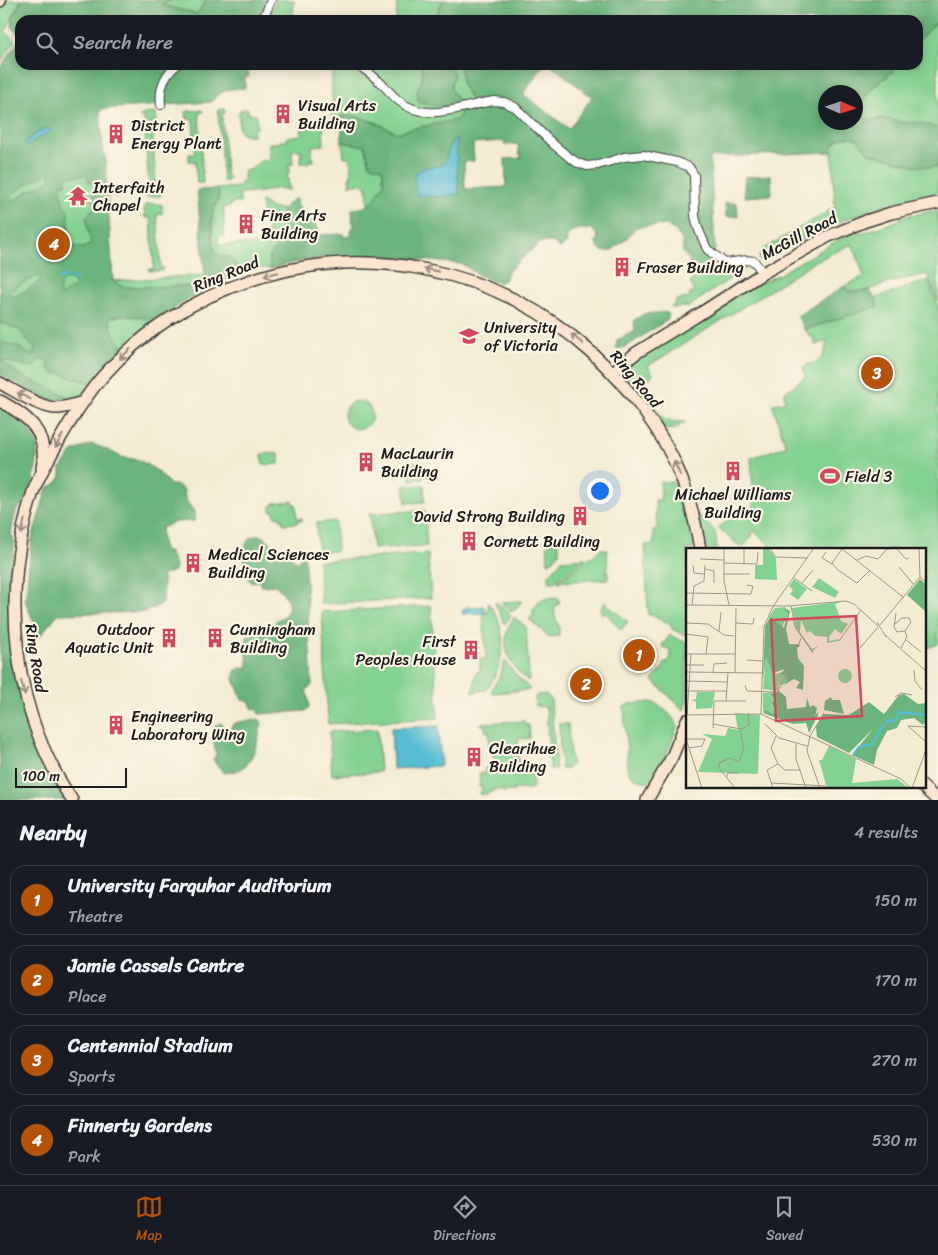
<!DOCTYPE html>
<style>
body{margin:0;font-family:Sriracha,sans-serif;background:#20242c;color:#f1f3f6}
.compass{position:absolute;left:818px;top:85px;width:45px;height:45px;border-radius:50%;background:#171b24;box-shadow:0 2px 12px #0003;rotate:93deg}
.scale{position:absolute;left:15px;bottom:12px;width:112px;box-sizing:border-box;padding-left:5px;border:2px solid #1c1c1c;border-top:0;font-size:14px;line-height:18px;white-space:nowrap;color:#1c1c1c;-webkit-text-stroke:4px #fcf5e5;paint-order:stroke}
.you{position:absolute;left:599px;top:490px;width:18px;height:18px;margin:-12px;border:4px solid #fff;border-radius:50%;background:#1a73e8;box-shadow:0 0 0 8px #1a73e833}
.badge{display:grid;place-items:center;width:32px;height:32px;border-radius:50%;background:#b45309;color:#fff;font-size:16px;font-weight:700}
.pin{position:absolute;translate:-50% -50%;border:2px solid #fff;box-shadow:0 1px 5px #0006}
.list{margin:0;padding:0;list-style:none}
h2{display:flex;justify-content:space-between;align-items:center;height:65px;margin:0;padding:0 20px;font-size:21px}
h2 small{font-size:16px;font-weight:400;color:#9ea1a6}
.list li{display:grid;grid-template-columns:32px 1fr auto;gap:15px;align-items:center;box-sizing:border-box;height:70px;margin:0 10px 10px;padding:0 10px;border:1px solid #363941;border-radius:15px}
.list b{display:block;font-size:19px;white-space:nowrap}
.list p{margin:0;font-size:16px;white-space:nowrap;color:#9ea1a6}
.list em{font-size:16px;font-style:normal;color:#9ea1a6}
.icon{flex:none;width:28px;height:28px;fill:none;stroke:currentColor;stroke-width:2;stroke-linecap:round;stroke-linejoin:round}
.map{position:relative;flex:none;width:938px;height:800px;overflow:hidden}
.search{position:absolute;background:#171b24;box-shadow:0 2px 12px #0003;left:15px;right:15px;top:15px;height:55px;display:flex;align-items:center;gap:12px;box-sizing:border-box;padding:0 18px;border-radius:15px;color:#9ea1a6;font-size:19px}
.sheet{height:385px;background:#171b24}
nav{display:flex;justify-content:space-around;align-items:center;box-sizing:border-box;height:70px;border-top:1px solid #363941;background:#171b24;font-size:14px;color:#9ea1a6}
nav a{display:grid;justify-items:center;gap:2px}
nav .on{color:#b45309}
.map>svg:first-child{display:block}
.green{fill:#84d291;stroke:#507756}
.forest{fill:#6bb47b;stroke:#44684c;fill-rule:evenodd}
.water{fill:#54bcd2;stroke:#386c77}
.lines{fill:none;stroke-linecap:round;stroke-linejoin:round}
.stream{stroke:#54bcd2;stroke-width:2.5}
.street-casing{stroke:#3c3b37;stroke-width:10}
.secondary-casing{stroke:#3c3b37;stroke-width:14}
.street{stroke:#fff;stroke-width:8}
.secondary{stroke:#fbe5cf;stroke-width:11}
.oneway{stroke:#978b7e}
.labels{text-anchor:middle;dominant-baseline:central;stroke-width:4.5;stroke-linejoin:round;paint-order:stroke}
.poi-label{font-size:16px;fill:#1c1c1c;stroke:#fcf5e5;text-anchor:start}
.street-label{font-size:16px;fill:#1c1c1c;stroke:#fcf5e5}
.inset-river{fill:none;stroke:#54bcd2;stroke-width:2.5}
.inset-road{fill:none;stroke:#9d998a;stroke-width:1}
.view{fill:#d1495b;fill-opacity:0.15;stroke:#d1495b;stroke-width:2.5}
.inset-edge{fill:none;stroke:#1c1c1c;stroke-width:2.5}
</style>
<div class="map">
<svg width="938" height="800" viewBox="0 0 938 800">
<rect width="100%" height="100%" fill="#fcf5e5"/>
<filter id="ink" filterUnits="userSpaceOnUse"><feTurbulence type="fractalNoise" baseFrequency=".02" numOctaves="2"/><feDisplacementMap in="SourceGraphic" scale="10" xChannelSelector="R" yChannelSelector="G"/><feConvolveMatrix kernelMatrix="1 2 1 2 8 2 1 2 1" color-interpolation-filters="sRGB"/></filter>
<filter id="wash" filterUnits="userSpaceOnUse"><feTurbulence type="fractalNoise" baseFrequency=".0096" numOctaves="4" result="noise"/><feDisplacementMap in="SourceGraphic" scale="20" xChannelSelector="R" yChannelSelector="G"/><feGaussianBlur stdDeviation="1.12" result="paint"/><feColorMatrix in="noise" values="0 0 0 0 0 0 0 0 0 0 0 0 0 0 0 0 0 1.4 0 .05"/><feComposite in="paint" operator="in"/></filter>
<g filter="url(#wash)">
<rect width="100%" height="100%" fill="#f3ecd3"/>
<path class="green" d="M6 0H21L5 32 15 41 0 63V12Z
M172 0H206L197 14 161 5Z
M275 0H294L293 14 305 20H270Z
M397 0H443L434 20H396Z
M938 21V128L919 123 901 122 881 118 870 121 864 117 863 111 864 100 873 87 884 79 900 65H918V41L928 30Z
M332 65H422V79L417 90 429 105 445 106 462 112 457 121 419 127 397 133 375 122 341 116V123L335 121 332 116Z
M440 65H460L462 84 477 111 468 112C465 107 453 94 452 92 450 85 451 76 452 70L441 67Z
M0 92 88 153 107 222 53 373H61L72 378 94 384C84 394 80 399 65 401L66 397 49 387 31 381 12 370 0 360Z
M224 109 225 110V113L222 116 226 174 229 177 230 179 228 181H223L218 110Z
M248 109V114H256L257 128 253 129V135H247L239 131V112L240 110Z
M200 110 203 111V112L199 113 203 183H197L195 161H189V154H195L193 119H187L186 112 188 111Z
M152 113 156 114 157 121 152 122 156 188H161V195L160 196 146 197 144 196 143 189 149 188 144 118H140V116L144 114Z
M310 119 311 126 323 125 324 145 312 146V158H314V161H308V163H301V150H292L293 164H289L290 171H288V176H287V179H288L289 191C277 185 272 191 261 192 254 192 247 192 240 193V203H231V206L224 207V235L218 236 219 245 247 244V245H254L255 246 269 245 267 213H262L261 201C272 207 267 209 282 209L281 233 273 252 269 256 270 269C259 267 251 269 241 273L229 257C211 259 213 245 213 232 213 226 212 218 213 212 214 208 217 205 218 201 219 197 219 192 218 189L237 187 244 180 243 171 250 170 259 162 269 159V143H279L280 141H287V137L302 135 301 120Z
M846 136C849 137 854 137 857 138 864 142 863 150 869 153 873 155 877 155 881 156 901 162 916 168 938 167V192C930 196 924 197 916 199 901 202 885 205 871 210 832 223 797 242 762 262L760 261 759 256 764 249 813 220 825 214 830 209H835L832 148 836 142Z
M342 142 365 146 370 164 382 167 384 184 371 204 368 205 367 186 360 183 350 185 349 177H351L350 157H344Z
M146 204H160L162 205V214H157L161 268H164L162 271H150L149 269H154L151 218H145L144 206Z
M938 210V302L927 274C915 277 901 279 888 283 872 288 860 297 843 287L864 276 856 253 852 244 812 263 772 289 648 366 653 374 648 380 641 381 638 386 652 402 658 412 666 421 685 422 673 430 672 429 667 430 662 428 629 382 626 378V372H625L628 364 698 320 754 286 778 275 838 240 859 231V234L900 220V217Z
M742 263 746 268 688 307 671 308 677 300 690 298V293L693 292V288L690 283 695 278 710 273 725 265Z
M205 275 223 280 197 295 193 290 181 285 163 287H130L120 286 113 281Z
M928 280 936 302 938 304V644L924 649V549H774L753 530 752 536 742 548 718 528 736 515V514L754 513 751 458 786 446 772 404 785 402 784 393 804 378 805 373 803 367C808 364 810 364 815 363 825 359 825 350 827 341L815 345 812 336 809 337 806 329 878 306 875 298Z
M122 315 161 320 127 350C115 339 112 334 109 318Z
M344 415a14 14 0 1 1 28 0a14 14 0 1 1-28 0Z
M279 453V464L263 465 262 454Z
M420 461V466H423V479L410 480 409 473H411V466H413V462Z
M660 482H672L676 486 685 512 694 549H687V636L672 629 671 625 651 615H648L645 545 654 544 653 530 657 529 655 500H661Z
M424 485 425 502 406 503 404 486Z
M293 501V504H296L297 518H302V521H297V523L283 524V519H280V516L275 517 274 511H271V506L274 505V503Z
M425 510 427 546 373 549 370 514Z
M697 515 715 531 717 549H705Z
M335 521 337 551 318 552 316 523Z
M550 542H556L559 544V553L550 563H548L547 545Z
M600 549H605L607 550 608 579 558 582 590 557H592Z
M428 554 431 598 321 604 318 561Z
M586 558 555 582H551L549 581V575L562 560Z
M558 598 559 599V604L555 606C553 618 557 618 559 627 559 630 559 633 559 636L549 637 529 619 533 615V609L542 599Z
M521 601V603L512 612 501 602Z
M496 602 511 615 505 624 504 623 495 603Z
M605 602V604H607L628 622 621 630 606 613H601V608Z
M488 603C510 628 505 666 486 690L473 692 476 672H480V659L486 658 483 614 488 613Z
M431 606 438 718 328 724 322 612Z
M514 617 526 627 529 679 528 681C524 678 520 674 517 670 503 652 502 636 514 617Z
M670 635 687 643V699L684 710 652 680 661 671 665 663 668 662 670 659V650L667 648H663L662 645Z
M505 661 516 675 529 688V690L493 693 491 691 500 675Z
M546 694 551 700 556 769H550L546 707 536 706 535 698 537 695Z
M651 702C661 705 674 716 677 726L670 746 653 780 650 782C640 781 634 780 628 771L624 707 629 704Z
M524 721 525 725H529L530 738 518 739 519 767H531L533 788H529V790H524L523 789H514V791L503 792V790H493V792L488 793V794H479V793L482 792 481 786H478L480 785 479 773H485V768H494L493 746H489V732L485 731V725H481V723Z
M559 724H568L570 757 571 758 572 764 567 769H561Z
M377 729 380 772 332 775 329 732Z"/>
<path class="forest" d="M22 0H172L162 5 197 14 206 0H267L259 20H20V36L12 27 13 17Z
M443 0H938V21L928 30 918 41V20H434Z
M20 39V65H248L249 77H245V88C228 89 223 89 211 102L100 109 103 152 105 156 113 281 120 286 130 287 191 286 197 295 179 305 161 320 122 315 109 318C112 334 115 339 127 350L94 384 72 378 61 373H53L48 367V360L40 359 34 367 0 360 12 370 31 381 49 387 67 397 65 401 51 400 43 397 0 375V342L19 347 28 354 33 355 35 349 29 343 20 330 0 323V68ZM50 173 51 177C43 186 41 185 30 190 24 192 19 198 13 201L12 195C23 185 37 179 50 173ZM88 175V182H94L95 189 94 190V207L86 218 91 244 83 248 73 246 70 239 68 210 63 204 61 184H66V177ZM38 276 41 280 29 289 15 296 10 294 9 292 21 284ZM65 279 72 280 75 287 67 291 60 297V284Z
M422 65H440L441 67 452 70 454 74C453 78 452 83 451 87 451 94 464 105 469 112L476 111 462 84 460 65H544L523 94 569 129 592 97 551 65H900L884 79 873 87 864 100 863 111 864 117 870 121 881 118 901 122 919 123 938 128V167C917 168 901 162 881 156 878 155 873 155 870 153 862 150 863 140 854 138 844 135 832 140 832 152L710 157 715 249 711 264 707 268 695 272 691 270 689 259 683 253 682 239 678 235V233L673 229H671L667 225 636 227 625 240 611 251H602L595 243 597 241 598 236 591 228 586 230 584 229H579L575 231 573 230 566 238 567 240V243L564 245 562 247 559 248 553 242H541L510 269 504 280 498 283 479 275 462 264 381 256 327 257 291 263 270 269 269 256 273 252 281 233 282 209 294 199H297L298 206H299L300 211H301L302 219H312V222H314V225H316V228H318L320 235 343 234V237L351 236V228H353L352 209C372 208 373 200 384 184L382 168 370 165 365 146 342 142 341 116H355L375 122 397 133 419 127 457 120 461 112 445 106 429 105 418 101 417 90 422 79ZM826 92H856V122H826ZM504 141 505 145 518 144 519 154H521V158L505 159 506 187 465 189 464 162 474 161 473 143Z
M771 175 772 195 745 197 744 190 745 177Z
M218 189C219 192 219 197 218 200 217 204 214 207 213 211 211 218 211 248 216 253 221 258 228 256 234 259L233 263 237 265 241 273C235 273 235 276 230 279 223 282 212 277 205 275L197 190Z
M737 203 738 216 726 217 725 203Z
M843 287 852 292 869 290 875 298 878 306 804 330 802 324 797 316Z
M667 312 669 315 667 320 626 347 616 349 617 340 635 331 634 320 644 314Z
M0 406 19 417 31 431 37 445V460L34 479 26 500 16 511 11 533 15 543 11 571 10 597 11 638 15 671 21 698 67 800H0Z
M92 444 106 449 121 457 139 460 156 470 171 485H177L184 490 185 499 195 513V521L175 522 161 528 162 542 165 552H169L175 565 174 571 163 575V603L145 612 58 614 38 638 31 632 34 622 29 611 25 600 32 539 47 488 56 484 61 476V468L72 452Z
M258 535C268 537 273 544 278 553H288L296 561 299 560C302 556 301 552 304 549L312 685 308 688 306 692 308 695V700L309 702V707L306 711 259 714 257 710 252 708 250 702 242 700 234 679 235 671 241 668H247C251 656 241 649 248 635H253L260 629 274 627V623C277 619 280 619 284 616 295 606 283 591 275 585L261 586 259 581 251 582 248 579 249 573 244 568 246 544 250 538Z
M259 719 262 722C259 736 255 760 242 768 237 772 229 772 223 773L221 768 217 766 213 759 216 755 213 739 215 726 221 723 228 732 233 724 239 722Z"/>
<path class="water" d="M48 128 50 129V132L37 139 27 147 25 146V144C29 137 40 130 48 128Z
M456 138 459 194 442 197 419 196C415 189 413 182 415 174L424 168 439 166 445 162 452 140Z
M483 606 486 610 485 613 463 614 462 612 463 609 468 607Z
M438 726 441 766 393 769 391 728Z"/>
<g class="lines">
<path class="stream" d="M60 279 63 277 77 279"/>
</g>
</g>
<g filter="url(#ink)">
<g class="lines">
<defs>
<path id="street" d="M262 20 267 10 271 0
M358 65C367 71 375 77 383 85 388 90 393 96 399 101 428 124 463 105 494 101L504 102 515 107 553 144 570 158 578 163 587 166 598 165 624 157 643 155 677 162 689 167 694 175 695 216 698 228 707 249 725 263C737 263 741 258 754 261L763 273
M161 105C159 88 164 75 177 65"/>
<path id="secondary" d="M0 1V0
M613 372 636 353 698 315 763 273 829 236 866 221 891 213 938 203
M0 383C15 391 39 407 55 408 65 408 74 405 83 402
M0 401C28 416 49 432 42 468
M922 786 937 800
M72 800C12 711 0 593 33 492 41 471 53 451 64 432 76 412 88 393 103 376 184 285 310 246 428 270 489 282 546 311 592 353 627 385 664 432 681 477 690 500 696 525 700 549
M647 800 672 757 687 720"/>
</defs>
<use href="#street" class="street-casing"/>
<use href="#secondary" class="secondary-casing"/>
<use href="#street" class="street"/>
<use href="#secondary" class="secondary"/>
</g>
<defs><path id="oneway-shaft" d="M-6 0H5M1.5-3L5.5 0L1.5 3" fill="none" stroke-width="1.6" stroke-linecap="round" stroke-linejoin="round" transform="scale(1.25)"/></defs>
<g class="oneway">
<use href="#oneway-shaft" transform="translate(431 270) rotate(-168)"/>
<use href="#oneway-shaft" transform="translate(271 274) rotate(166)"/>
<use href="#oneway-shaft" transform="translate(577 339) rotate(-140)"/>
<use href="#oneway-shaft" transform="translate(125 354) rotate(136)"/>
<use href="#oneway-shaft" transform="translate(24 396) rotate(-153)"/>
<use href="#oneway-shaft" transform="translate(59 441) rotate(120)"/>
<use href="#oneway-shaft" transform="translate(677 468) rotate(-114)"/>
<use href="#oneway-shaft" transform="translate(23 527) rotate(103)"/>
<use href="#oneway-shaft" transform="translate(23 688) rotate(76)"/>
</g>
</g>
<defs>
<symbol id="building-bare" viewBox="-9 -9 18 18"><path d="M-4-6H4V6H1V3H-1V6H-4ZM-2.5-4.3h1.7v1.8h-1.7ZM.8-4.3h1.7v1.8H.8ZM-2.5-1h1.7V.8h-1.7ZM.8-1h1.7V.8H.8Z" fill="#d1495b" stroke="#fcf5e5" stroke-width="2.5" paint-order="stroke"/></symbol>
<symbol id="temple-bare" viewBox="-9 -9 18 18"><path d="M0-6L5-2H3V0L6.5 2.5H4V6H1.5V3h-3V6H-4V2.5H-6.5L-3 0V-2H-5Z" fill="#d1495b" stroke="#fcf5e5" stroke-width="2.5" paint-order="stroke"/></symbol>
<symbol id="university-bare" viewBox="-9 -9 18 18"><path d="M0-5L7-2L0 1L-7-2ZM-4 1L0 2.5L4 1V4Q0 6-4 4Z" fill="#d1495b" stroke="#fcf5e5" stroke-width="2.5" paint-order="stroke"/></symbol>
<symbol id="stadium-bare" viewBox="-9 -9 18 18"><path d="M0-5a6.5 5 0 1 0 0 10a6.5 5 0 1 0 0-10ZM-3.5-1.8h7v3.6h-7Z" fill="#d1495b" stroke="#fcf5e5" stroke-width="2.5" paint-order="stroke"/></symbol>
</defs>
<g fill-rule="evenodd">
<use href="#building-bare" x="269" y="100" width="28" height="28"/>
<use href="#building-bare" x="102" y="120" width="28" height="28"/>
<use href="#temple-bare" x="64" y="182" width="28" height="28"/>
<use href="#building-bare" x="232" y="210" width="28" height="28"/>
<use href="#building-bare" x="608" y="253" width="28" height="28"/>
<use href="#university-bare" x="455" y="322" width="28" height="28"/>
<use href="#building-bare" x="352" y="448" width="28" height="28"/>
<use href="#building-bare" x="719" y="457" width="28" height="28"/>
<use href="#stadium-bare" x="816" y="462" width="28" height="28"/>
<use href="#building-bare" x="566" y="502" width="28" height="28"/>
<use href="#building-bare" x="455" y="527" width="28" height="28"/>
<use href="#building-bare" x="179" y="549" width="28" height="28"/>
<use href="#building-bare" x="155" y="624" width="28" height="28"/>
<use href="#building-bare" x="201" y="624" width="28" height="28"/>
<use href="#building-bare" x="457" y="636" width="28" height="28"/>
<use href="#building-bare" x="102" y="711" width="28" height="28"/>
<use href="#building-bare" x="460" y="743" width="28" height="28"/>
</g>
<g class="labels">
<g class="poi-label">
<text x="298" y="105">Visual Arts<tspan x="298" dy="18">Building</tspan></text>
<text x="131" y="125">District<tspan x="131" dy="18">Energy Plant</tspan></text>
<text x="93" y="187">Interfaith<tspan x="93" dy="18">Chapel</tspan></text>
<text x="261" y="215">Fine Arts<tspan x="261" dy="18">Building</tspan></text>
<text x="637" y="267">Fraser Building</text>
<text x="484" y="327">University<tspan x="484" dy="18">of Victoria</tspan></text>
<text x="381" y="453">MacLaurin<tspan x="381" dy="18">Building</tspan></text>
<text x="845" y="476">Field 3</text>
<text x="733" y="494" text-anchor="middle">Michael Williams<tspan x="733" dy="18">Building</tspan></text>
<text x="565" y="516" text-anchor="end">David Strong Building</text>
<text x="484" y="541">Cornett Building</text>
<text x="208" y="554">Medical Sciences<tspan x="208" dy="18">Building</tspan></text>
<text x="154" y="629" text-anchor="end">Outdoor<tspan x="154" dy="18">Aquatic Unit</tspan></text>
<text x="230" y="629">Cunningham<tspan x="230" dy="18">Building</tspan></text>
<text x="456" y="641" text-anchor="end">First<tspan x="456" dy="18">Peoples House</tspan></text>
<text x="131" y="716">Engineering<tspan x="131" dy="18">Laboratory Wing</tspan></text>
<text x="489" y="748">Clearihue<tspan x="489" dy="18">Building</tspan></text>
</g>
<g class="street-label">
<text transform="translate(799 236) rotate(-28)">McGill Road</text>
<text transform="translate(226 274) rotate(-22)">Ring Road</text>
<text transform="translate(636 379) rotate(50)">Ring Road</text>
<text transform="translate(36 658) rotate(81)">Ring Road</text>
</g>
</g>
<g transform="translate(686 548)">
<rect width="240" height="240" fill="#f3ecd3"/>
<path d="M77 1H83L90 11 91 32 69 31V17H77ZM133 30 153 44 149 50 126 39ZM108 31 121 41 112 52 104 46 107 42 103 38ZM158 53 149 56 155 73 162 76 155 86 149 81 143 89V93L153 91 152 93 141 95V89L129 88 124 83 121 85 115 72 114 84 126 101 132 98 126 104 110 80 106 60ZM99 59 102 65 96 80 83 69 89 60ZM80 109 90 126 101 123V136L93 137 92 143 77 141ZM152 128a7 7 0 1 1 14 0a7 7 0 1 1-14 0ZM11 144H29L26 160 10 161V154L5 152 10 151ZM86 144 83 147 91 151 85 156 89 162 87 167 77 164V145ZM49 165 74 167 72 226 12 224 26 191 16 186 39 188 42 180 52 182ZM143 198 170 211 166 235 211 231 223 240H141L133 212H136Z" fill="#84d291"/>
<path d="M234 31 240 36V64L221 47ZM98 60 104 63 100 81 103 96 115 97 111 100 112 110 118 118 117 142 110 140 114 134 108 131 101 135 100 123 99 127 94 126 99 121 87 125 80 109 77 132 79 78 84 69 98 80 102 65ZM93 143 100 149 101 161 120 159 121 150 124 159 127 157 131 160 129 169 132 163V167L123 185 120 175 107 176 77 165 80 162 87 166 89 162 85 155 91 152 83 146ZM218 146 232 156 240 155V173L237 177 228 170 215 172 211 180 201 183 191 202 188 217 166 207 187 181 163 205 131 189 130 179 137 166 163 167 183 154 198 166 213 147ZM145 149 146 152H154L158 166 138 162 139 153Z" fill="#6bb47b"/>
<path class="inset-river" d="M168 206 173 199 187 196 194 182 202 173 210 172 213 164 240 167"/>
<path class="inset-road" d="M38 0V33L43 57M58 0V16M84 0 89 9 121 10M155 0 217 49M210 0 220 11 223 10M233 0 234 29 240 34M156 1 146 15 152 22 171 35 184 22M140 4 136 10 146 16M14 11 38 12M171 12 180 8 192 11 201 1 211 0M38 15 71 16 72 4M7 17 8 25 18 26M213 19 228 37M19 21 28 23V35M38 26H64M107 29 126 43M116 35 127 22M0 45 65 46 67 38 61 37M0 57 102 58 160 53 168 56 192 78M6 57 8 38 18 33 19 17M88 57 128 0M105 58 109 79 127 105M191 74 200 89M0 75 22 76 38 87 48 88M50 75 67 76 68 70M209 76 216 70H223L225 74 219 83 211 84 208 79 210 65M194 77 234 29M33 83 35 64M0 86 22 89 20 106M199 87 240 123M220 92 235 104M153 93 175 62M174 100 192 79M215 100 221 89 219 83M0 106H49M61 112 77 113M0 117H18M228 122 229 133 236 142M0 124 77 125M27 124 28 116 41 115M49 124 50 60M0 133 41 134M59 137 61 143 90 144 100 155M0 143H41M91 145 100 127 99 118 105 109 104 98 113 96 115 90M209 149 215 145 226 147M40 153 42 125M75 166 78 78 88 57M0 167 75 166 215 231 225 240M1 168 5 106M27 176 55 181M79 176 93 190 121 198M222 178 240 179V194M222 178 239 193M27 180 28 153H60M90 188 85 200 92 216 99 222H115M124 188 138 165M124 188 121 203 134 240M0 191H19L16 198 3 200M0 191 16 240M110 196V211L120 240M33 215 44 210 53 214 58 200 54 182 63 177 62 165M33 215V220L49 240M41 229 42 225H53M85 235 140 238M87 240 81 222 92 216M226 240 240 202"/>
<path class="view" d="M170 68 176 168 90 173 85 72Z"/>
<rect width="240" height="240" class="inset-edge"/>
</g>
</svg>
<svg class="compass" viewBox="-18 -18 36 36"><path d="M0-13l5 13h-10z" fill="#e53935"/><path d="M0 13l5-13h-10z" fill="#9ea1a6"/></svg>
<div class="scale">100 m</div>
<div class="you"></div>
<div class="pin badge" style="left:639px;top:655px">1</div>
<div class="pin badge" style="left:586px;top:684px">2</div>
<div class="pin badge" style="left:877px;top:373px">3</div>
<div class="pin badge" style="left:54px;top:244px">4</div>
<div class="search"><svg class="icon" aria-label="search" viewBox="0 0 24 24"><circle cx="10" cy="10" r="6"/><path d="M15 15l6 6"/></svg>Search here</div>
</div>
<section class="sheet">
<h2>Nearby<small>4 results</small></h2>
<ul class="list">
<li><span class="badge">1</span><div><b>University Farquhar Auditorium</b><p>Theatre</p></div><em>150 m</em></li>
<li><span class="badge">2</span><div><b>Jamie Cassels Centre</b><p>Place</p></div><em>170 m</em></li>
<li><span class="badge">3</span><div><b>Centennial Stadium</b><p>Sports</p></div><em>270 m</em></li>
<li><span class="badge">4</span><div><b>Finnerty Gardens</b><p>Park</p></div><em>530 m</em></li>
</ul>
</section>
<nav>
<a class="on"><svg class="icon" aria-label="map" viewBox="0 0 24 24"><path d="M3 6l6-2 6 2 6-2v14l-6 2-6-2-6 2zM9 4v14M15 6v14"/></svg>Map</a>
<a><svg class="icon" aria-label="directions" viewBox="0 0 24 24"><path d="M12 3l9 9-9 9-9-9zM9 14v-3h6M13 9l2 2-2 2"/></svg>Directions</a>
<a><svg class="icon" aria-label="saved" viewBox="0 0 24 24"><path d="M7 4h10v16l-5-4-5 4z"/></svg>Saved</a>
</nav>
